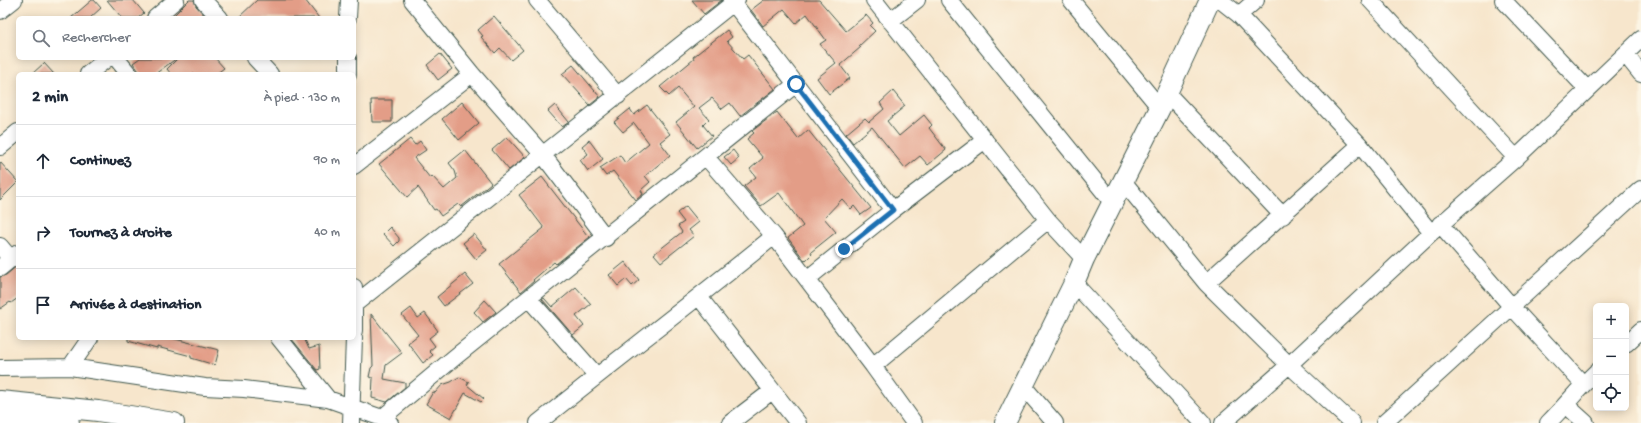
<!DOCTYPE html>
<html lang="fr">
<meta charset="utf-8">
<style>
body{margin:0;font-family:"Gochi Hand",sans-serif;background:#f6f6f7;color:#1f2937}
.controls{position:absolute;right:12px;bottom:12px;display:grid;overflow:hidden;border-radius:6px;box-shadow:0 2px 10px #0003}
.controls button{width:36px;height:36px;display:grid;place-items:center;padding:0;border:0;border-bottom:1px solid #e0e1e3;background:#fff;color:#1f2937;font:20px sans-serif}
.stop{position:absolute;width:12px;height:12px;margin:-9px;border:3px solid #1f6fb2;border-radius:50%;background:#fff}
.stop.end{background:#1f6fb2;border-color:#fff;box-shadow:0 1px 4px #0008}
.list{margin:0;padding:0;list-style:none}
h2{display:flex;justify-content:space-between;align-items:center;height:52px;margin:0;padding:0 16px;font-size:17px}
h2 small{font-size:13px;font-weight:400;color:#747a83}
.list li{display:grid;grid-template-columns:26px 1fr auto;gap:12px;align-items:center;box-sizing:border-box;height:72px;padding:0 16px;border-top:1px solid #e0e1e3}
.list b{display:block;font-size:15px;white-space:nowrap}
.list em{font-size:13px;font-style:normal;color:#747a83}
.icon{flex:none;width:22px;height:22px;fill:none;stroke:currentColor;stroke-width:2;stroke-linecap:round;stroke-linejoin:round}
.map{position:relative;flex:none;width:1641px;height:423px;overflow:hidden}
.search{position:absolute;background:#fff;box-shadow:0 2px 10px #0003;left:16px;top:16px;width:340px;height:44px;display:flex;align-items:center;gap:10px;box-sizing:border-box;padding:0 14px;border-radius:6px;color:#747a83;font-size:15px}
.panel{position:absolute;background:#fff;box-shadow:0 2px 10px #0003;left:16px;top:72px;width:340px;height:268px;border-radius:6px}
.map>svg:first-child{display:block}
.building{fill:#e39d87}
.lines{fill:none;stroke-linecap:round;stroke-linejoin:round}
.minor-casing{stroke:#3f564b;stroke-width:18}
.major-casing{stroke:#3f564b;stroke-width:22}
.minor{stroke:#fff;stroke-width:16}
.major{stroke:#fff;stroke-width:20}
.route{stroke:#1f6fb2;stroke-width:5}
</style>
<div class="map">
<svg width="1641" height="423" viewBox="0 0 1641 423">
<rect width="100%" height="100%" fill="#fcf5e5"/>
<filter id="ink" filterUnits="userSpaceOnUse"><feTurbulence type="fractalNoise" baseFrequency=".025" numOctaves="2"/><feDisplacementMap in="SourceGraphic" scale="8" xChannelSelector="R" yChannelSelector="G"/><feConvolveMatrix kernelMatrix="1 2 1 2 8 2 1 2 1" color-interpolation-filters="sRGB"/></filter>
<filter id="wash" filterUnits="userSpaceOnUse"><feTurbulence type="fractalNoise" baseFrequency=".012" numOctaves="4" result="noise"/><feDisplacementMap in="SourceGraphic" scale="16" xChannelSelector="R" yChannelSelector="G"/><feGaussianBlur stdDeviation="0.9" result="paint"/><feColorMatrix in="noise" values="0 0 0 0 0 0 0 0 0 0 0 0 0 0 0 0 0 1.4 0 .05"/><feComposite in="paint" operator="in"/></filter>
<g filter="url(#wash)">
<rect width="100%" height="100%" fill="#f7e6cc"/>
<g id="blocks">
<path class="building" d="M92 0H94L101 8 90 18H71Z
M107 0H133L144 13 138 18H122Z
M189 0H194L196 6 207 18H171Z
M257 0H305L319 18H238Z
M692 0H722L704 14Z
M764 0H819L846 31 866 15 873 23 870 26 875 31 859 46 861 47 840 65 850 78 829 94 817 78 836 63 820 44 826 40 807 14 796 23 784 9 763 26 751 10Z
M494 16 523 50 511 60 500 48 495 53 481 37 483 36 478 30Z
M727 30 732 37 727 41 743 59 748 55 775 89 740 116 730 103 722 109 712 98 699 108 709 119 703 125 712 136 697 148 676 122 694 107 678 88 669 96 660 87 694 59 693 57Z
M440 54 452 69 438 80 427 65Z
M140 58H177L155 74H141L133 63Z
M178 58H215L224 68 216 74H171L167 69Z
M44 63 54 74H32Z
M573 65 600 97 590 105 562 74Z
M893 91 905 106 887 121 899 136 924 115 932 125 929 128 946 150 928 165 920 156 905 168 872 127 853 143 846 134 865 118 869 122 884 109 880 103Z
M371 100H392V122H372Z
M462 102 479 123 459 140 442 119Z
M555 105 569 122 562 127 548 111Z
M647 105 670 134 660 142 670 155 645 176 650 182 641 190 643 194 636 200 613 171 606 176 600 168 620 155 625 163 649 143 634 123 623 132 614 122 630 109 634 115Z
M777 112 798 139 808 130 871 208 861 215 854 206 851 209 842 199 824 218 836 232 811 252 812 254 805 261 788 238 803 226 779 193 761 206 744 186 756 177 750 169 763 158 747 139 754 133 752 131Z
M507 137 525 157 509 170 492 150Z
M410 139 415 145 420 141 426 150 414 158 430 178 432 176 444 189 457 178 455 171 449 163 465 150 491 183 461 207 458 204 441 216 436 209 434 210 418 187 407 197 379 164Z
M589 140 603 159 588 171 580 160 588 154 582 146Z
M733 150 739 158 731 165 724 157Z
M0 162 18 182 0 200Z
M542 177 587 235 588 234 590 237 556 264 554 262 533 280 534 281 521 292 499 264 544 228 519 195Z
M686 206 699 222 689 230 694 236 661 262 654 254 682 232 678 226 684 222 677 213Z
M390 227 399 238V241L394 246 383 234Z
M474 234 487 250 476 259 463 243Z
M625 262 639 280 632 286 626 279 618 286 609 275Z
M18 265V298L11 303 10 302 0 309V277L6 275Z
M465 274 473 284 444 306 437 297Z
M576 287 591 304 576 316 584 326 573 335 542 299 544 298 552 307Z
M485 300 496 312 483 322 474 312Z
M411 308 418 318 425 313 438 331 429 338 435 346 429 351 433 355 423 363 408 343 418 335 402 315Z
M371 314 402 353 386 365 384 379 405 383V387L387 402 372 398 373 378 369 377 371 368 373 366Z
M128 338H171L219 350 215 365 191 358V356L157 347V349L128 341Z
M291 338H304L309 349 319 346 320 369 317 370Z
M459 377 469 382 467 385 484 399 481 402 465 393 451 418 426 404 433 392 435 393 442 385 451 382Z"/>
</g>
</g>
<g filter="url(#ink)">
<use href="#blocks" fill-opacity="0" stroke="#3f564b" stroke-width="1"/>
<g class="lines">
<defs>
<path id="minor" d="M203 0 220 18
M412 0 472 74 543 155 606 238
M537 0 618 96
M731 0 893 210
M874 0 1048 220 1084 259
M949 0 1112 202
M1071 0 1160 108
M1220 0 1239 15 1360 145 1431 233
M1370 0 1516 158
M1503 0 1587 89
M0 11 14 0
M1239 15 1256 0
M155 18 176 0
M348 18 349 0
M890 21 917 0
M1625 54 1641 74
M116 58 129 74
M255 58 270 74
M88 74 108 58
M348 74V58
M1167 93 1283 216
M0 147 18 132
M706 157 774 236 873 366 914 423
M354 166 472 74
M1123 181 1206 283 1289 365 1352 423
M1440 224 1512 307 1583 384
M0 246 11 259
M0 268 18 253
M807 279 893 210 985 140
M1074 283 1203 423
M1206 283 1360 145
M354 287V331
M699 297 798 423
M529 299 596 375
M355 304 737 0
M279 338 328 399
M1626 344 1641 330
M873 366 1048 220
M70 367 90 338
M0 368 70 367 205 387 244 389 328 399 382 418 390 423
M1023 386 1055 423
M1566 405 1586 423
M382 418 455 357 796 84
M351 423 354 338
M538 423C616 360 696 300 774 236
M730 423 772 391
M1223 423 1289 365 1431 233 1516 158 1641 39
M1384 423 1641 189
M1548 423C1565 406 1579 388 1596 372"/>
<path id="major" d="M0 401 98 411 174 423
M0 416 69 423
M1005 423 1074 283 1084 259 1160 108 1210 0"/>
</defs>
<use href="#minor" class="minor-casing"/>
<use href="#major" class="major-casing"/>
<use href="#minor" class="minor"/>
<use href="#major" class="major"/>
</g>
</g>
<g class="lines" filter="url(#ink)">
<path class="route" d="M796 84 893 210 844 249"/>
</g>
</svg>
<div class="controls">
<button>+</button>
<button>−</button>
<button><svg class="icon" aria-label="locate" viewBox="0 0 24 24"><circle cx="12" cy="12" r="6"/><path d="M12 2v4M12 18v4M2 12h4M18 12h4"/></svg></button>
</div>
<div class="stop" style="left:796px;top:84px"></div>
<div class="stop end" style="left:844px;top:249px"></div>
<div class="search"><svg class="icon" aria-label="search" viewBox="0 0 24 24"><circle cx="10" cy="10" r="6"/><path d="M15 15l6 6"/></svg>Rechercher</div>
<section class="panel">
<h2>2 min<small>À pied · 130 m</small></h2>
<ul class="list">
<li><svg class="icon" aria-label="ahead" viewBox="0 0 24 24"><path d="M12 20V5M6 11l6-6 6 6"/></svg><div><b>Continuez</b></div><em>90 m</em></li>
<li><svg class="icon" aria-label="right" viewBox="0 0 24 24"><path d="M7 20v-9h11M14 6l5 5-5 5"/></svg><div><b>Tournez à droite</b></div><em>40 m</em></li>
<li><svg class="icon" aria-label="arrive" viewBox="0 0 24 24"><path d="M6 21V4h12l-3 4 3 4H6"/></svg><div><b>Arrivée à destination</b></div></li>
</ul>
</section>
</div>
